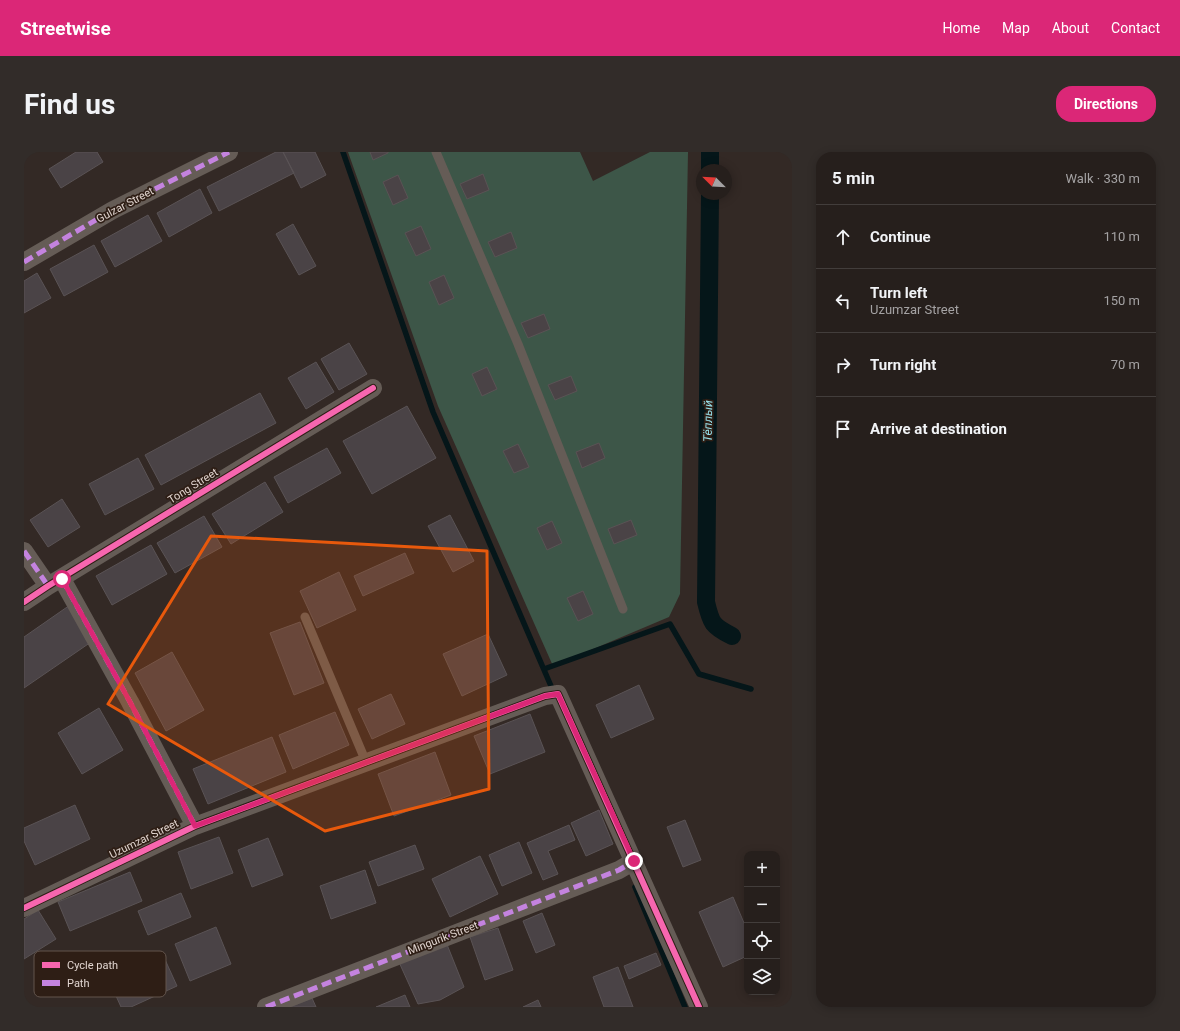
<!DOCTYPE html>
<meta charset="utf-8">
<style>
body{margin:0;font-family:Roboto,sans-serif;background:#322c29;color:#f1f3f6}
.controls{position:absolute;right:12px;bottom:12px;display:grid;overflow:hidden;border-radius:8px;box-shadow:0 2px 10px #0003}
.controls button{width:36px;height:36px;display:grid;place-items:center;padding:0;border:0;border-bottom:1px solid #423d3b;background:#261f1c;color:#f1f3f6;font:20px sans-serif}
.compass{position:absolute;left:672px;top:12px;width:36px;height:36px;border-radius:50%;background:#261f1c;box-shadow:0 2px 10px #0003;rotate:294deg}
.stop{position:absolute;width:12px;height:12px;margin:-9px;border:3px solid #db2777;border-radius:50%;background:#fff}
.stop.end{background:#db2777;border-color:#fff;box-shadow:0 1px 4px #0008}
.list{margin:0;padding:0;list-style:none}
h2{display:flex;justify-content:space-between;align-items:center;height:52px;margin:0;padding:0 16px;font-size:17px}
h2 small{font-size:13px;font-weight:400;color:#a4a2a3}
.list li{display:grid;grid-template-columns:26px 1fr auto;gap:12px;align-items:center;box-sizing:border-box;height:64px;padding:0 16px;border-top:1px solid #423d3b}
.list b{display:block;font-size:15px;white-space:nowrap}
.list p{margin:0;font-size:13px;white-space:nowrap;color:#a4a2a3}
.list em{font-size:13px;font-style:normal;color:#a4a2a3}
.icon{flex:none;width:22px;height:22px;fill:none;stroke:currentColor;stroke-width:2;stroke-linecap:round;stroke-linejoin:round}
.map{position:relative;flex:none;width:768px;height:855px;overflow:hidden;border-radius:16px}
header{display:flex;align-items:center;gap:24px;box-sizing:border-box;height:56px;padding:0 20px;background:#db2777;color:#fff}
header strong{font-size:19px}
nav{display:flex;gap:22px;margin-inline-start:auto;font-size:14px}
.intro{display:flex;align-items:center;justify-content:space-between;box-sizing:border-box;height:96px;padding:0 24px}
h1{margin:0;font-size:28px}
.button{padding:10px 18px;border-radius:16px;background:#db2777;color:#fff;font-size:14px;font-weight:700}
main{display:flex;gap:24px;padding:0 24px}
aside{flex:1;background:#261f1c;border-radius:16px;box-shadow:0 2px 10px #0003}
.map>svg:first-child{display:block}
.forest{fill:#3d5648}
.lines{fill:none;stroke-linecap:round;stroke-linejoin:round}
.stream{stroke:#051619;stroke-width:5.5}
.canal{stroke:#051619;stroke-width:18}
.building{fill:#4a4346;stroke:#5a5355}
.service{stroke:#655c56;stroke-width:9}
.minor{stroke:#655c56;stroke-width:18}
.quiet{stroke:#c483df;stroke-width:5;stroke-dasharray:10 5;stroke-linecap:butt}
.cycleway-casing{stroke:#2e1e15;stroke-width:8}
.cycleway{stroke:#f766af;stroke-width:6}
.route{stroke:#db2777;stroke-width:5}
.marked{fill:#e8590c;fill-opacity:0.2;stroke:#e8590c;stroke-width:3;stroke-linejoin:round}
.labels{text-anchor:middle;dominant-baseline:central;stroke-width:3.5;stroke-linejoin:round;paint-order:stroke}
.street-label{font-size:11px;fill:#e0d4cf;stroke:#2e1e15}
.water-label{font-size:12px;font-style:italic;fill:#97e0ea;stroke:#2e1e15}
.key{fill:#2e1e15;stroke:#63554d;stroke-width:1}
.key-label{font-size:11px;fill:#e0d4cf}
</style>
<header>
<strong>Streetwise</strong>
<nav><a>Home</a><a>Map</a><a>About</a><a>Contact</a></nav>
</header>
<div class="intro"><h1>Find us</h1><a class="button">Directions</a></div>
<main>
<div class="map">
<svg width="768" height="855" viewBox="0 0 768 855">
<rect width="100%" height="100%" fill="#332925"/>
<path class="forest" d="M324 0H556L569 29 626 0H664L656 442 645 465 529 514 414 254Z"/>
<g class="lines">
<path class="stream" d="M319 0 409 260 530 541
M520 517 646 472 675 522 727 537
M611 735 661 855"/>
<path class="canal" d="M686 18V0
M686 42 682 450C687 471 688 474 708 484"/>
</g>
<path class="building" d="M52 0H73L79 10 37 36 25 17Z
M252 0H259L270 21 195 59 183 35Z
M259 0H291L302 23 277 36Z
M346 0H364V1L349 8Z
M459 22 465 38 443 47 436 32Z
M374 23 384 46 369 53 359 30Z
M176 37 188 61 145 85 133 61Z
M124 63 138 89 91 115 77 89Z
M269 72 292 114 275 123 252 82Z
M397 74 407 97 392 104 381 81Z
M487 80 493 96 471 105 464 90Z
M70 93 84 120 40 144 26 117Z
M13 121 27 146 0 161V129Z
M420 123 430 146 415 153 405 130Z
M520 162 526 177 504 186 497 171Z
M325 191 343 222 315 238 297 207Z
M292 210 310 240 282 257 264 226Z
M463 215 473 237 458 244 448 222Z
M547 224 553 239 531 248 524 233Z
M236 241 252 271 137 333 121 303Z
M383 254 412 306 348 342 319 289Z
M575 291 581 306 558 316 552 300Z
M494 292 505 315 490 321 479 299Z
M303 296 317 321 264 351 250 325Z
M114 306 130 337 81 363 65 332Z
M241 330 259 360 207 392 188 362Z
M38 347 56 375 24 395 6 368Z
M426 363 450 409 429 420 404 374Z
M180 364 198 395 151 421 133 391Z
M607 368 613 383 590 392 584 377Z
M528 369 538 391 523 398 513 376Z
M127 393 143 422 88 453 72 424Z
M381 401 390 421 339 444 330 424Z
M315 420 332 458 293 476 276 439Z
M559 439 569 462 554 469 543 446Z
M46 453 70 488 0 536V485Z
M276 470 300 531 270 543 246 481Z
M464 482 483 523 438 544 419 502Z
M148 500 180 558 142 579 111 521Z
M615 533 630 567 587 586 572 553Z
M367 542 381 572 348 587 334 557Z
M75 556 99 598 58 622 34 581Z
M311 560 325 593 269 617 255 583Z
M506 562 521 600 466 622 450 584Z
M248 585 262 620 184 652 169 617Z
M411 600 427 643 370 664 354 622Z
M51 653 66 687 11 713 0 689V676Z
M575 658 589 692 562 704 547 671Z
M661 668 677 708 659 715 643 675Z
M545 673 551 688 524 699 534 722 519 728 503 691Z
M195 685 209 721 167 737 154 700Z
M244 686 259 723 228 735 214 698Z
M495 690 508 721 478 734 465 703Z
M391 693 400 717 354 734 345 710Z
M456 704 474 742 426 765 408 727Z
M341 718 352 751 307 767 296 734Z
M106 720 118 749 46 779 34 750Z
M157 741 167 765 124 783 114 759Z
M709 745 723 778V804L699 815 675 760Z
M14 758 32 787 0 807V767Z
M518 761 531 793 512 801 499 769Z
M192 775 207 812 166 829 151 792Z
M474 776 489 818 461 828 446 785Z
M422 790 440 835 416 848 394 852 374 808Z
M138 801 153 834 107 855H97L84 826Z
M632 801 637 813 605 827 600 814Z
M594 815 609 855H580L569 825Z
M381 843 386 855H352Z
M288 846 292 855H266Z
M514 848 517 855H499Z"/>
<g class="lines">
<path class="service" d="M412 0 494 192 599 457
M281 465 342 610"/>
<path class="minor" d="M0 110 89 58 205 0
M0 399 24 434
M38 427 106 550 171 674
M0 450 24 434 349 236
M0 756 171 674 521 544 534 542 675 855
M242 855 595 718 610 709"/>
<path class="quiet" d="M0 110 89 58 205 0
M0 399 24 434
M38 427 106 550 171 674
M242 855 595 718 610 709"/>
<defs>
<path id="cycleway" d="M0 450 24 434 349 236
M0 756 171 674 521 544 534 542 675 855"/>
</defs>
<use href="#cycleway" class="cycleway-casing"/>
<use href="#cycleway" class="cycleway"/>
</g>
<g class="lines">
<path class="route" d="M38 427 106 550 171 674 521 544 534 542 610 709"/>
</g>
<path class="marked" d="M187 384 463 399 465 637 301 679 84 552Z"/>
<g class="labels">
<g class="street-label">
<text transform="translate(101 53) rotate(-28)">Gulzar Street</text>
<text transform="translate(169 334) rotate(-32)">Tong Street</text>
<text transform="translate(120 687) rotate(-26)">Uzumzar Street</text>
<text transform="translate(419 786) rotate(-21)">Mingurik Street</text>
</g>
<g class="water-label">
<text transform="translate(684 269) rotate(-89)">Тёплый</text>
</g>
</g>
<rect x="10" y="799" width="132" height="46" rx="6" class="key"/>
<rect x="18" y="810" width="18" height="6" fill="#f766af"/>
<rect x="18" y="828" width="18" height="6" fill="#c483df"/>
<g class="key-label">
<text x="43" y="817">Cycle path</text>
<text x="43" y="835">Path</text>
</g>
</svg>
<div class="controls">
<button>+</button>
<button>−</button>
<button><svg class="icon" aria-label="locate" viewBox="0 0 24 24"><circle cx="12" cy="12" r="6"/><path d="M12 2v4M12 18v4M2 12h4M18 12h4"/></svg></button>
<button><svg class="icon" aria-label="layers" viewBox="0 0 24 24"><path d="M12 4l9 5-9 5-9-5zM3 14l9 5 9-5"/></svg></button>
</div>
<svg class="compass" viewBox="-18 -18 36 36"><path d="M0-13l5 13h-10z" fill="#e53935"/><path d="M0 13l5-13h-10z" fill="#a4a2a3"/></svg>
<div class="stop" style="left:38px;top:427px"></div>
<div class="stop end" style="left:610px;top:709px"></div>
</div>
<aside>
<h2>5 min<small>Walk · 330 m</small></h2>
<ul class="list">
<li><svg class="icon" aria-label="ahead" viewBox="0 0 24 24"><path d="M12 20V5M6 11l6-6 6 6"/></svg><div><b>Continue</b></div><em>110 m</em></li>
<li><svg class="icon" aria-label="left" viewBox="0 0 24 24"><path d="M17 20v-9H6M10 6l-5 5 5 5"/></svg><div><b>Turn left</b><p>Uzumzar Street</p></div><em>150 m</em></li>
<li><svg class="icon" aria-label="right" viewBox="0 0 24 24"><path d="M7 20v-9h11M14 6l5 5-5 5"/></svg><div><b>Turn right</b></div><em>70 m</em></li>
<li><svg class="icon" aria-label="arrive" viewBox="0 0 24 24"><path d="M6 21V4h12l-3 4 3 4H6"/></svg><div><b>Arrive at destination</b></div></li>
</ul>
</aside>
</main>
